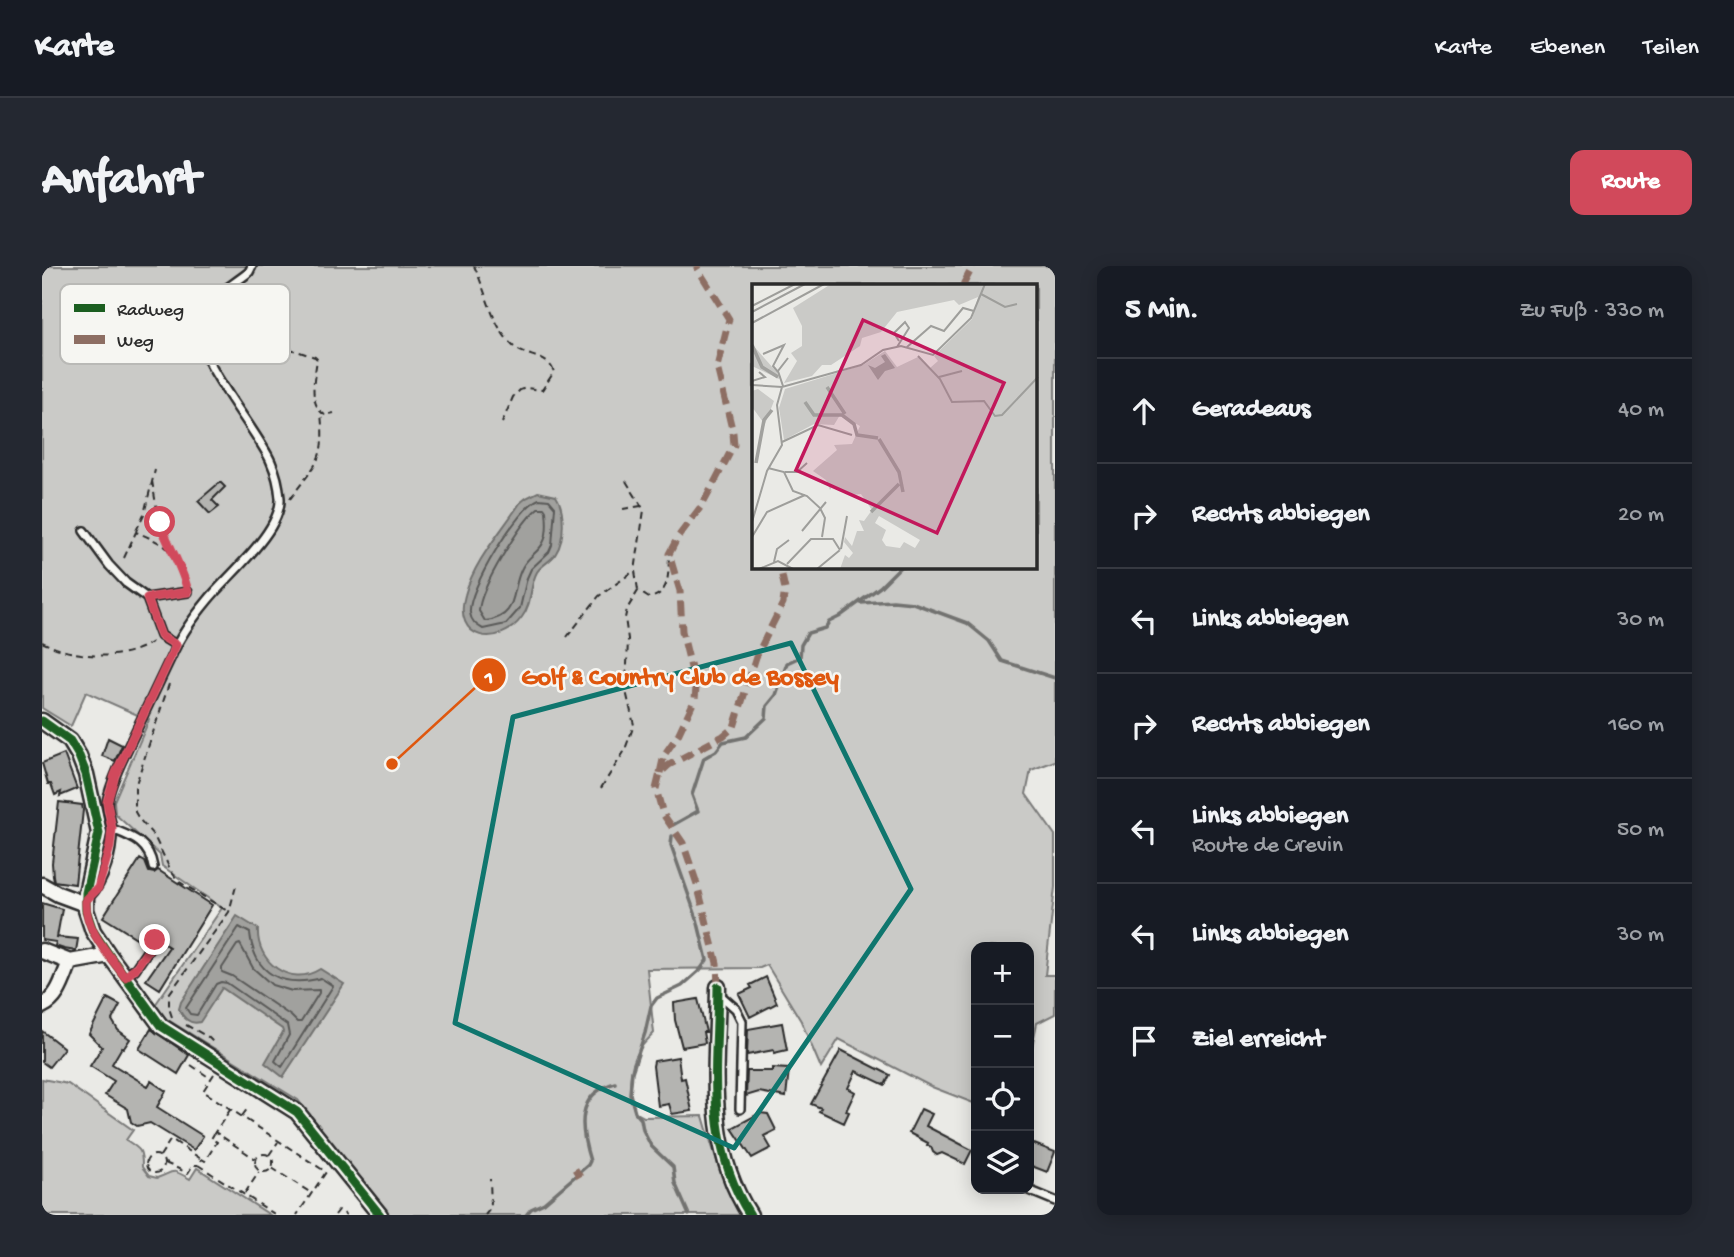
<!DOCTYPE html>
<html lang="de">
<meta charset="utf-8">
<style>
body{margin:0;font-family:"Gochi Hand",sans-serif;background:#242831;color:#f1f3f6}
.controls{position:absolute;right:21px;bottom:21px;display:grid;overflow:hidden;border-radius:14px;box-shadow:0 4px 18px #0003}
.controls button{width:63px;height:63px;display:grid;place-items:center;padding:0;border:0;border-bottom:2px solid #363941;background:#171b24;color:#f1f3f6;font:35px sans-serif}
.stop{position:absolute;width:21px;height:21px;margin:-16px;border:5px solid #d1495b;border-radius:50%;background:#fff}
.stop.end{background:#d1495b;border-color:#fff;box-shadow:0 2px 7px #0008}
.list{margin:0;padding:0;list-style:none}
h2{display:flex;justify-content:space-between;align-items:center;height:91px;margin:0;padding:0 28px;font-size:30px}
h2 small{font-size:23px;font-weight:400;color:#9ea1a6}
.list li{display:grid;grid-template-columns:46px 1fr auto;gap:21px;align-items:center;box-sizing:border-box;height:105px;padding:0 28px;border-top:2px solid #363941}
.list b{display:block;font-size:26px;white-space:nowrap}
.list p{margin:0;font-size:23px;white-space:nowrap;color:#9ea1a6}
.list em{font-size:23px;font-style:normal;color:#9ea1a6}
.icon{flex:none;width:38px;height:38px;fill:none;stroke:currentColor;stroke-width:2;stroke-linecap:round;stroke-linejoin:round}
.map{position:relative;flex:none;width:1013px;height:949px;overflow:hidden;border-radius:14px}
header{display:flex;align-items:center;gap:42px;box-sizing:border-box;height:98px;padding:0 35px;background:#171b24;border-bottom:2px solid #363941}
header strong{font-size:33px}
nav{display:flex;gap:38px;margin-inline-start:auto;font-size:24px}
.intro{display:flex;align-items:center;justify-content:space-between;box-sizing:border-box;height:168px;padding:0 42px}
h1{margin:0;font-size:49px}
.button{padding:18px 32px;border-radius:14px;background:#d1495b;color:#fff;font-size:24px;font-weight:700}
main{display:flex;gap:42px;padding:0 42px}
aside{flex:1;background:#171b24;border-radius:14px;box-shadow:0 4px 18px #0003}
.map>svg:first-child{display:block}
.green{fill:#cacac7;stroke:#7a7a79;stroke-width:2;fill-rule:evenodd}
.water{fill:#a1a19e;stroke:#727270;stroke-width:2}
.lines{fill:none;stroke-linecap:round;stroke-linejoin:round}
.shore{stroke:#5a5a59;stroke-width:2}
.stream{stroke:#727270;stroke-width:3.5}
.building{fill:#b4b4b1;stroke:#2b2b2b;stroke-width:2}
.lane-casing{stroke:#2b2b2b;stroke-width:12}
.street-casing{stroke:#2b2b2b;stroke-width:19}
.path{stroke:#2b2b2b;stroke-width:2;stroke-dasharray:7 5;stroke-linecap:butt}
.lane{stroke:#f6f6f2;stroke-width:7}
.street{stroke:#f6f6f2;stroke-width:14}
.quiet{stroke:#8d6e63;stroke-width:7;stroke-dasharray:14 7;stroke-linecap:butt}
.cycleway-casing{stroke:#f6f6f2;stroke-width:13}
.cycleway{stroke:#1b5e20;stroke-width:9}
.route{stroke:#d1495b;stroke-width:9}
.marked{fill:none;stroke:#0f766e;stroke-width:5;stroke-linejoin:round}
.inset-river{fill:none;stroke:#a1a19e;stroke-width:3.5}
.inset-road{fill:none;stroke:#9e9e9b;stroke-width:2}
.view{fill:#c2185b;fill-opacity:0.15;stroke:#c2185b;stroke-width:3.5}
.inset-edge{fill:none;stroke:#2b2b2b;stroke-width:3.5}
.key{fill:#f6f6f2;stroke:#b9b9b6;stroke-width:2}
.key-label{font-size:19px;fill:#2b2b2b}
.leader{fill:none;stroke:#df570e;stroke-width:2.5}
.callout-dot{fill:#df570e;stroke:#f6f6f2;stroke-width:2.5}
.mark-label{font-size:21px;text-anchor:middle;font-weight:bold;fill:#fff}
.callout-label{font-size:26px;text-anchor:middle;font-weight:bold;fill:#df570e;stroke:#f6f6f2;stroke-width:5;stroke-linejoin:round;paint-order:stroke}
</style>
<header>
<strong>Karte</strong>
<nav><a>Karte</a><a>Ebenen</a><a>Teilen</a></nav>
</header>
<div class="intro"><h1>Anfahrt</h1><a class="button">Route</a></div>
<main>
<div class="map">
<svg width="1013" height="949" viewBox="0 0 1013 949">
<rect width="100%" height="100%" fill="#eaeae6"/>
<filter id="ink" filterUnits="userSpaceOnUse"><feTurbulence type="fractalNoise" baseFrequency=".0143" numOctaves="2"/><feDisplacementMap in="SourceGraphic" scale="14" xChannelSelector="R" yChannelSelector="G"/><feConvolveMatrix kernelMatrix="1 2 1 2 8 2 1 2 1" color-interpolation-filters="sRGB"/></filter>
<g filter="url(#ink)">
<path class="green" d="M0 0H1013V495L989 504 984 528 1013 569V621L1003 709H1013V748L995 757 987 796V681H934V838L890 821 797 773 779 802 759 755 725 699 718 702 605 703 612 767C607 773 600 778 597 785 586 801 586 828 593 846L602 851 661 850C671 884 681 917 698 949H344L256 834 118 749 113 739 180 642 120 600 118 589 73 548 72 535 107 454 44 426 29 460 0 442ZM712 19H994V301H712Z
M0 813 26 818 91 864 84 874C100 884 100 885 100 901L107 910 115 912C134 905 128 902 148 913L155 902 228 949H0Z"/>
<path class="water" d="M496 226 514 230C523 243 523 273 514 287 510 295 500 298 495 306 487 320 491 337 480 351 457 383 410 374 423 329 432 295 459 266 478 237L484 232Z
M195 650 216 663C214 696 248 722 278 703L302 718 241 811 223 797 241 766 240 763 180 722 158 756C148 759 141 752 137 743L139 736Z"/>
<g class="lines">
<path class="shore" d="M497 233 507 234 513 241 510 279 507 286 489 303 485 312 478 342 464 358 441 363C435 360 429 355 428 347 425 324 477 240 497 233Z
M496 242H502L504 245C505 254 506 269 501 277 497 286 485 291 480 302 468 325 478 351 443 355L437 345C438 322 478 257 496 242Z
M197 661 208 667C212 709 241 722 279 712L291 720 240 801 233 795 247 769 245 759 185 717 179 716 174 718 155 749 148 748 144 742Z
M198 678 211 702 230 719 250 725 277 724V727L259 756H255L249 750 190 710 180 706V702L195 679Z"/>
<path class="stream" d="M819 337 851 335 871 337 925 357 947 375 960 395 1013 412
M631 559 656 545 650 529 662 492 674 485 681 476 704 471 724 452 725 440 734 429 745 397 758 391 759 379 766 367 783 362 787 356 797 351 838 321 858 301
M630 570 629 579 655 653 665 694 658 704 640 720 615 732 609 740 603 767 590 806 588 828 593 846 599 853 601 864 609 880 631 901 633 917 647 949
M484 949 489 943 502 937 546 899 548 895C538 863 533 828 573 817"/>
</g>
<path class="building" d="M178 216 183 221 170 234 177 241 168 248 156 235Z
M66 472 80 479 73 495 60 490Z
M22 488 35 523 18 530 19 526 13 529 9 518H6L0 497Z
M17 536 40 539 41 544 33 618 12 615 11 610 10 597Z
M98 593 103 596 107 606 112 607 116 604 170 639 118 723 104 714 127 681 119 676 116 669H109L101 664 96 673 61 651Z
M0 637 20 643 15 671 36 673 34 685 22 683 13 680 14 676 0 674Z
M724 711 735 737 708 751 697 728 710 722 708 719Z
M65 732 78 739 70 754 76 764 88 773 82 782 80 781 70 798 106 820 109 815 124 825 115 841 161 870 152 884 108 857 95 860 89 856 86 843 63 829 72 815 48 800 60 781 47 768Z
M656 733 664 766H661L663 777 640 781 633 754 632 737Z
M740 757 745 784 732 787V784L705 789 706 763Z
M109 763 147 789 136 808 97 783Z
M0 765 22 782 7 801 0 796Z
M799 784 848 809 843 819 814 805 806 822 813 826 804 845 807 846 802 857 777 845 779 842 769 838Z
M636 791 639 813 643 812 650 845 630 848 627 838 616 840 611 800 612 795Z
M730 802 747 803 744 831 717 826 704 830 705 805H730Z
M879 843 890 848 884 860 930 884 923 898 900 887 895 889 891 886 889 881 885 879 886 877 867 867Z
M718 847 726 848 734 864 722 870 729 882 710 892 690 862Z
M987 876 1013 886 1005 906 987 899Z"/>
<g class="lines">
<defs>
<path id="lane" d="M42 265 67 299 84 317 105 332 119 370 134 379
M105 332 146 326
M70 563C90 571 107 576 111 601
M47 631C63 616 71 584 70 563 69 552 63 542 66 531 71 511 81 492 90 473 103 446 116 418 129 391 138 370 151 352 166 334 186 309 240 265 238 232 237 220 234 207 229 196 216 164 144 83 157 52 165 32 190 20 207 6L210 0
M83 711 93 703 113 674
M677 728 694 743 700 755 698 843
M984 923 1013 935"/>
<path id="street" d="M0 455 28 475 37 490 44 508 57 567 44 627V644L51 665 67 689 119 760 255 846 338 949
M0 619 16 628 43 638
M0 685 28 696 67 689
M676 721C675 801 662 878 708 949
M0 740C17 732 21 712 28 696"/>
</defs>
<use href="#lane" class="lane-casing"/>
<use href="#street" class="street-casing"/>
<path class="path" d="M432 0C445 27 449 58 471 80 483 92 506 88 512 106L500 124 484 122 478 124 471 131 460 157
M50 53 95 64 130 55 147 58
M165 62 202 68 273 91 275 93C273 110 265 138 283 149L292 147
M110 215 116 250 127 282
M584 215 602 244 593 305 596 324
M248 233C274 197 284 195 279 148
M581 243 599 240
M94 265 102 248 113 204
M82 292 94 266C120 277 137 284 144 315
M525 371 557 330 592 305
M0 376C31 392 80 396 110 376
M127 418 93 521V546L97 553 112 570 129 605 136 615 187 646
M559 522 582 486 592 459 584 425 586 373 583 352 585 343 596 325 607 332C629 328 626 306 627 288
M130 751 127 742V728L187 646 194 620
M144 759 166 771 171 776
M149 799 168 812
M172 808 161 825 284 906 255 949
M188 844 173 866 215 894
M200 850 206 842
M173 866 169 873 175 876 163 895 160 893 156 899 234 949
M213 897a9 9 0 1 1 18 0a9 9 0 1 1-18 0Z
M104 898a9 9 0 1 1 18 0a9 9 0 1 1-18 0Z
M227 889 236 876
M118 890 129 873 159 893
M123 897 146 907 151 899H156
M230 902 269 927
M203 927 217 906
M293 949 297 944 304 949
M443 949 449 942 448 913"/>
<use href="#lane" class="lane"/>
<use href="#street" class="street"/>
<path class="quiet" d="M921 19 931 0
M618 507 622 489 636 469 653 433 654 422 640 365 638 325 627 288 636 271 661 238 692 179 691 167 675 101 687 53 654 0
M676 721 675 697 655 618 641 577 621 548 614 523 618 507 627 499 681 470 692 461 714 391 741 337 743 323 738 301
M533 903 538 911"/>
<defs>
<path id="cycleway" d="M0 455 28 475 37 490 44 508 57 567 44 627V644L51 665 67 689 119 760 255 846 338 949
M676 721C675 801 662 878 708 949"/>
</defs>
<use href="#cycleway" class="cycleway-casing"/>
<use href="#cycleway" class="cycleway"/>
</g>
</g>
<g class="lines" filter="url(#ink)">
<path class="route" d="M113 674 93 703 83 711C67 689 42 663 44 634L56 622 68 581 70 563 65 536 73 509 134 379 119 370 105 332 146 326C141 301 126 281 118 256"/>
</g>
<path class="marked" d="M749 377 869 623 692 882 413 757 471 451Z"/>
<g transform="translate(710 18)">
<rect width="285" height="285" fill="#eaeae6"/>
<path d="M79 0H285V285H88L93 271 97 274 101 269 92 258 93 253 100 262 105 247H112L107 236 112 237 120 226 109 210 100 211 81 201 78 206 74 196 61 187 85 166 82 161 100 160 108 142 88 131 82 141 62 140 32 156 27 124 33 105 111 81 133 67 145 83 166 73 178 84 186 77 182 72 220 35 226 13 207 21 202 16 145 28 129 48 110 54 108 62 79 81H70L60 92 32 99 45 77 39 69 50 62V42L41 24ZM127 232 168 256 163 264 152 258 148 264 134 262 130 256 134 246 123 239ZM0 60 29 93 27 95 0 82ZM6 105 22 117 8 153 11 138 0 123V107Z" fill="#cacac7" fill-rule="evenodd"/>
<path d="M133 70 143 84 133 87 126 96 116 81 123 84 133 78 129 72Z" fill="#a1a19e"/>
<path class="inset-river" d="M0 61 10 83 26 93M75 103 93 130M53 118 62 131H90L102 140 105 151 126 154M127 155 147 188 151 208M4 179 12 136 20 126M119 228 147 200"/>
<path class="inset-road" d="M229 10 253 23 265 20M0 22 43 0M0 28 53 0M0 39 72 0M145 63 157 44 153 38 142 49 147 57M155 63 179 42 192 47 211 24 222 27M11 70 32 61 21 82 26 88M166 72 188 95 200 118 232 117 243 132 250 131 286 93M187 93 210 87M0 97 13 93 7 88M0 101 30 103 109 81 131 66 149 62 181 71 219 34 233 0M31 102 26 87 36 74M30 158 66 141 100 151M16 184 32 188 41 207 55 212 68 224 73 234 70 253M33 188H45L55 179M0 238 15 187 30 161 25 121 30 103M50 247 74 218M0 253 15 228 53 211M89 265 95 232M22 278 25 265 37 256M35 280 59 255H81L88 266M7 285 26 277 41 285M65 285 88 266"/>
<path class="view" d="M111 36 252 99 185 249 44 186Z"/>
<rect width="285" height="285" class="inset-edge"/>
</g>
<rect x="18" y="18" width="230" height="80" rx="10" class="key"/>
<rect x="32" y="38" width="31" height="8" fill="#1b5e20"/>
<rect x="32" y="69" width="31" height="9" fill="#8d6e63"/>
<g class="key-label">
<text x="75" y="49">Radweg</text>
<text x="75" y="80">Weg</text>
</g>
<path class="leader" d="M350 498L447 409"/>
<g class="callout-dot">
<circle cx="350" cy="498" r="7"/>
<circle cx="447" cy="409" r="18"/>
</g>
<g class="mark-label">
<text x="447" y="417">1</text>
</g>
<g class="callout-label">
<text x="638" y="418">Golf &amp; Country Club de Bossey</text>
</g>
</svg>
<div class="controls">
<button>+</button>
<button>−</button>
<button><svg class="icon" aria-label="locate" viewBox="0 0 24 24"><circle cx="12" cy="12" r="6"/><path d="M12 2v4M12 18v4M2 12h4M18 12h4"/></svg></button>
<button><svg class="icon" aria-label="layers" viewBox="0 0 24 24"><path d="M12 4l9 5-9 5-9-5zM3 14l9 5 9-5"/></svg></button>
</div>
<div class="stop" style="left:118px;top:256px"></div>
<div class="stop end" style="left:113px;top:674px"></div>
</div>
<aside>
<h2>5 Min.<small>Zu Fuß · 330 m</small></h2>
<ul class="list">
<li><svg class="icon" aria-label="ahead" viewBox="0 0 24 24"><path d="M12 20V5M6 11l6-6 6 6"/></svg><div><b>Geradeaus</b></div><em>40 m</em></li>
<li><svg class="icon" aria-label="right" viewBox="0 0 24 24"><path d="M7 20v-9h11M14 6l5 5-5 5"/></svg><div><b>Rechts abbiegen</b></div><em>20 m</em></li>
<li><svg class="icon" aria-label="left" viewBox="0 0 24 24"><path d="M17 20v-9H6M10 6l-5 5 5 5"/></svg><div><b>Links abbiegen</b></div><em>30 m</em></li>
<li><svg class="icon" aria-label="right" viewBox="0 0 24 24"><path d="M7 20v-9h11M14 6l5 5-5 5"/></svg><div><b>Rechts abbiegen</b></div><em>160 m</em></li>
<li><svg class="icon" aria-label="left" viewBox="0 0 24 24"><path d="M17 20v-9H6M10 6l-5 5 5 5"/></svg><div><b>Links abbiegen</b><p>Route de Crevin</p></div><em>50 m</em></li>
<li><svg class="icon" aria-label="left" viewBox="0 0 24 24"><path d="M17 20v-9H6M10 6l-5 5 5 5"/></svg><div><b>Links abbiegen</b></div><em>30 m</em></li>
<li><svg class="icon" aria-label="arrive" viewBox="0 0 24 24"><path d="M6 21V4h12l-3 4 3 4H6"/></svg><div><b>Ziel erreicht</b></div></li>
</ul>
</aside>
</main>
